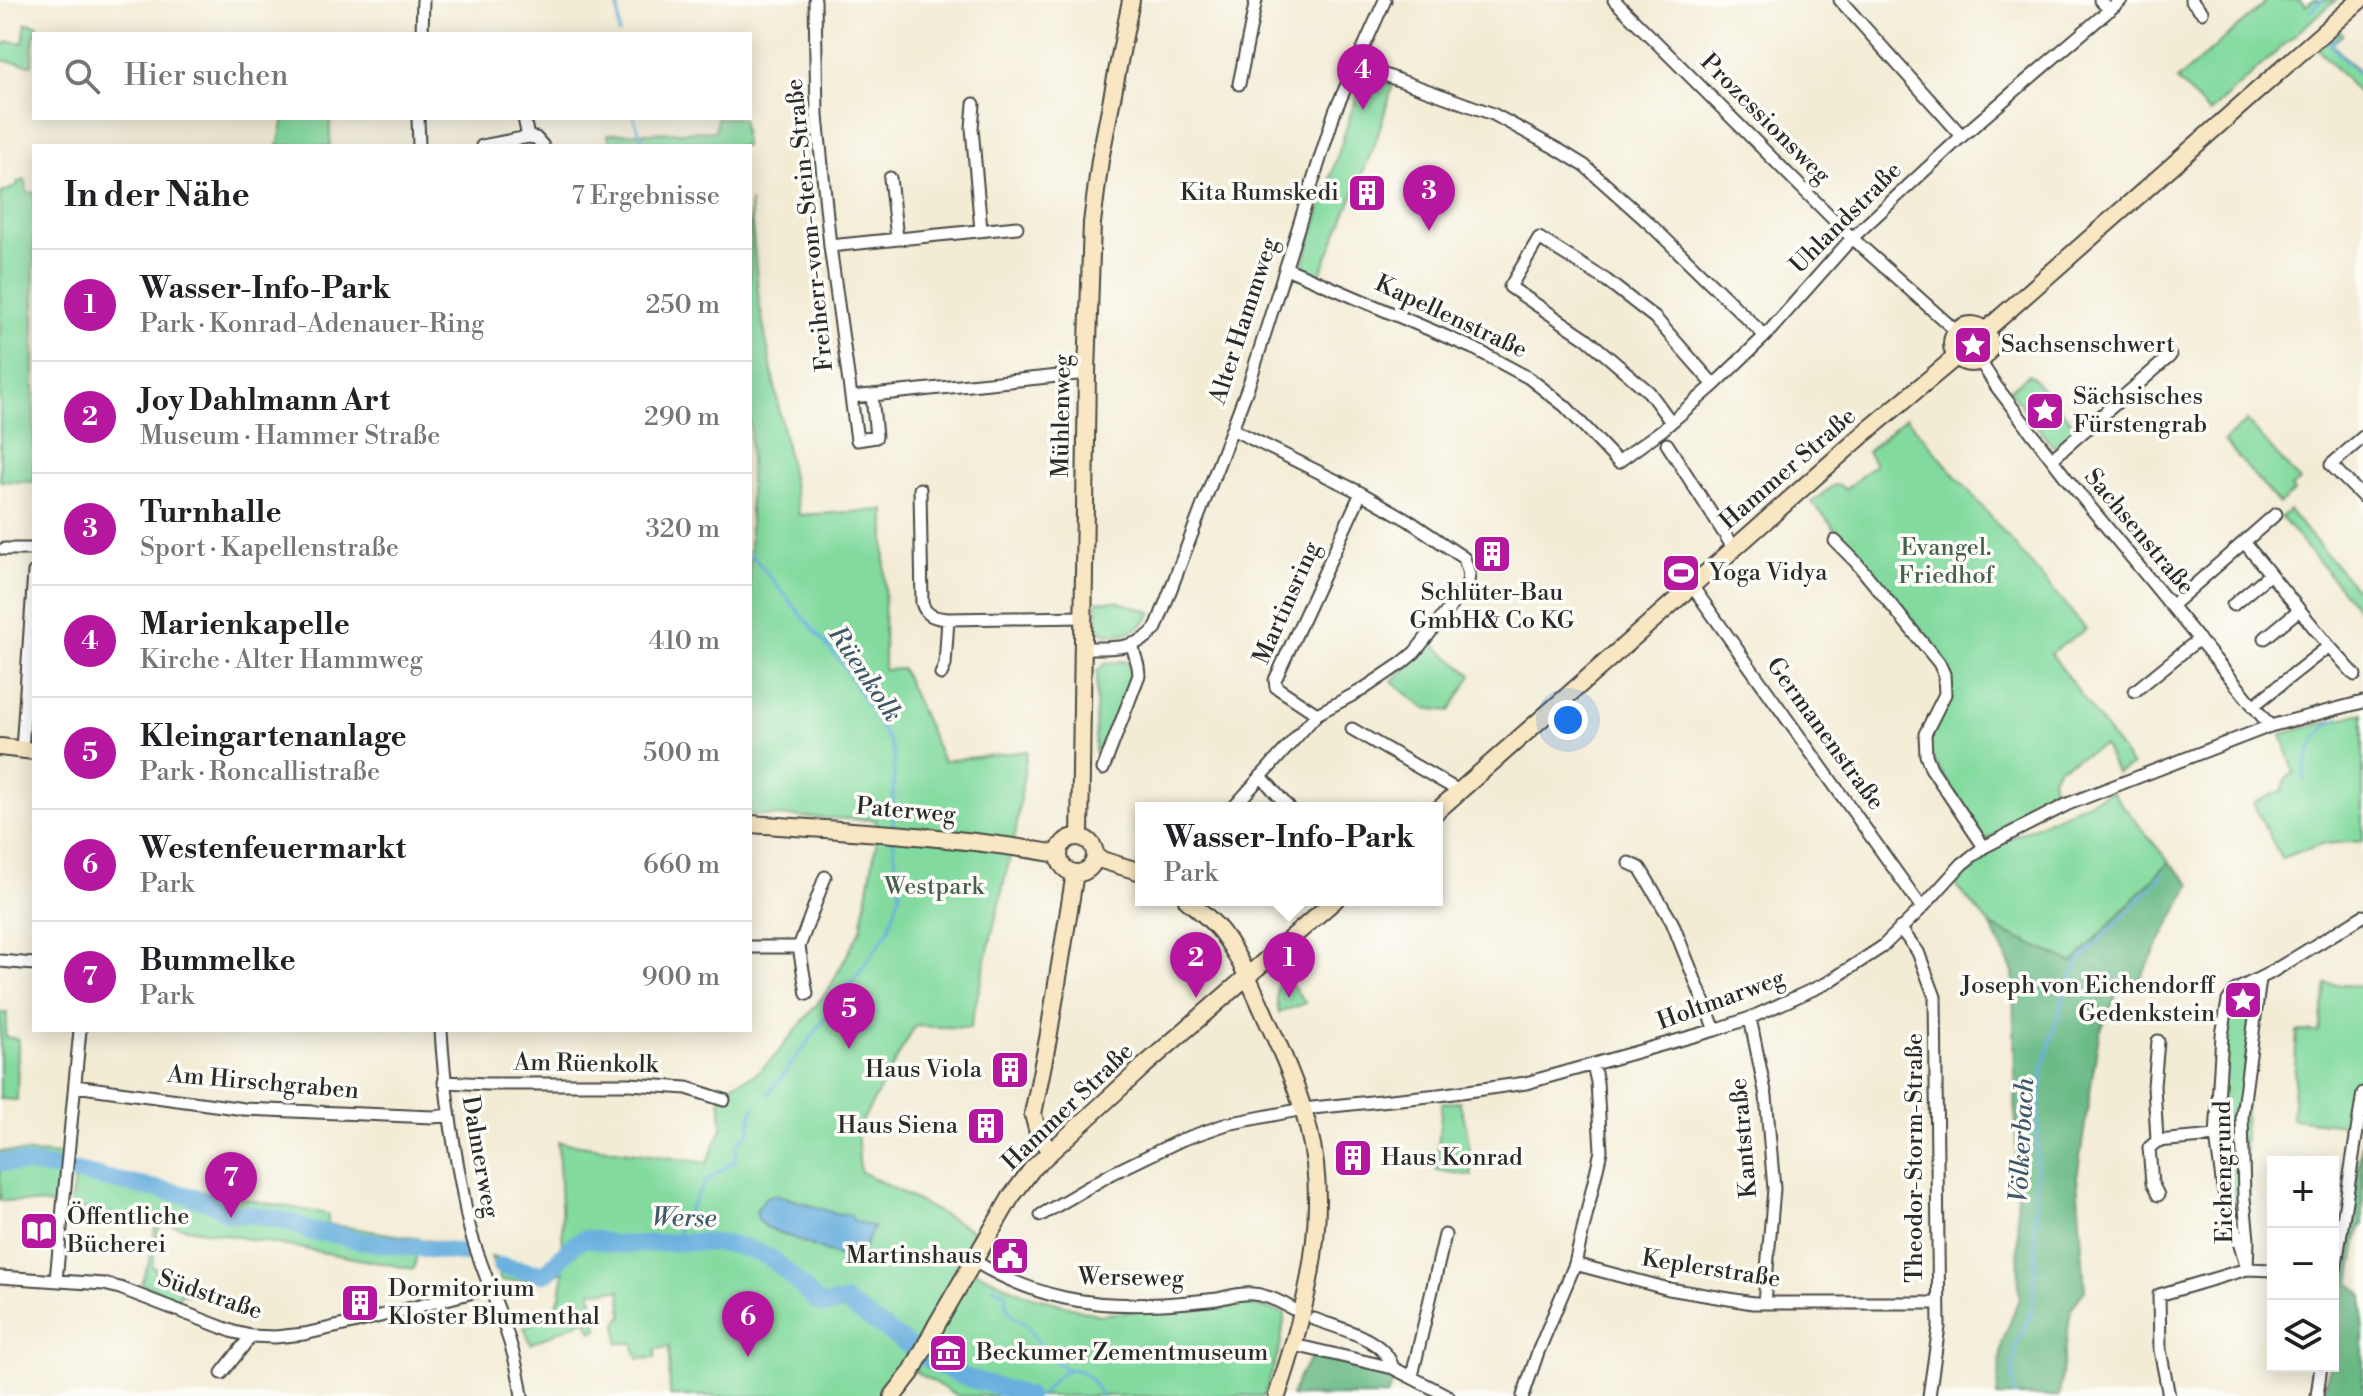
<!DOCTYPE html>
<html lang="de">
<meta charset="utf-8">
<style>
body{margin:0;font-family:"Libre Bodoni",serif;background:#f2f2f2;color:#202124}
.controls{position:absolute;right:24px;bottom:24px;display:grid;overflow:hidden;border-radius:0px;box-shadow:0 4px 20px #0003}
.controls button{width:72px;height:72px;display:grid;place-items:center;padding:0;border:0;border-bottom:2px solid #e0e0e0;background:#fff;color:#202124;font:40px sans-serif}
.you{position:absolute;left:1568px;top:720px;width:28px;height:28px;margin:-20px;border:6px solid #fff;border-radius:50%;background:#1a73e8;box-shadow:0 0 0 12px #1a73e833}
.badge{display:grid;place-items:center;width:52px;height:52px;border-radius:50%;background:#b5179e;color:#fff;font-size:26px;font-weight:700}
.pin{position:absolute;translate:-50% -66px;filter:drop-shadow(0 2px 4px #0008)}
.pin::after{content:'';position:absolute;top:42px;width:28px;height:24px;background:inherit;clip-path:polygon(0 0,100% 0,50% 100%)}
.popup{position:absolute;left:1135px;top:802px;width:308px;height:104px;box-sizing:border-box;display:grid;place-content:center;border-radius:0px;background:#fff;filter:drop-shadow(0 2px 6px #0005);font-size:26px;white-space:nowrap;color:#757577}
.popup b{font-size:30px;color:#202124}
.popup::after{content:'';position:absolute;left:50%;top:100%;margin-left:-16px;border:16px solid transparent;border-top-color:#fff}
.list{margin:0;padding:0;list-style:none}
h2{display:flex;justify-content:space-between;align-items:center;height:104px;margin:0;padding:0 32px;font-size:34px}
h2 small{font-size:26px;font-weight:400;color:#757577}
.list li{display:grid;grid-template-columns:52px 1fr auto;gap:24px;align-items:center;box-sizing:border-box;height:112px;padding:0 32px;border-top:2px solid #e0e0e0}
.list b{display:block;font-size:30px;white-space:nowrap}
.list p{margin:0;font-size:26px;white-space:nowrap;color:#757577}
.list em{font-size:26px;font-style:normal;color:#757577}
.icon{flex:none;width:44px;height:44px;fill:none;stroke:currentColor;stroke-width:2;stroke-linecap:round;stroke-linejoin:round}
.map{position:relative;flex:none;width:2363px;height:1396px;overflow:hidden}
.search{position:absolute;background:#fff;box-shadow:0 4px 20px #0003;left:32px;top:32px;width:720px;height:88px;display:flex;align-items:center;gap:20px;box-sizing:border-box;padding:0 28px;border-radius:0px;color:#757577;font-size:30px}
.panel{position:absolute;background:#fff;box-shadow:0 4px 20px #0003;left:32px;top:144px;width:720px;height:888px;border-radius:0px}
.map>svg:first-child{display:block}
.green{fill:#82da9e;stroke:#568264;stroke-width:2;fill-rule:evenodd}
.forest{fill:#69ba85;stroke:#4a7258;stroke-width:2}
.water{fill:#67afde;stroke:#496d84;stroke-width:2}
.lines{fill:none;stroke-linecap:round;stroke-linejoin:round}
.stream{stroke:#67afde;stroke-width:3}
.river{stroke:#67afde;stroke-width:18}
.street-casing{stroke:#494844;stroke-width:15}
.secondary-casing{stroke:#494844;stroke-width:20}
.street{stroke:#fff;stroke-width:11}
.secondary{stroke:#f9e7c3;stroke-width:16}
.labels{text-anchor:middle;dominant-baseline:central;stroke-width:7;stroke-linejoin:round;paint-order:stroke}
.street-label{font-size:24px;fill:#2b2b2b;stroke:#fdfcf7}
.poi-label{font-size:24px;fill:#2b2b2b;stroke:#fdfcf7;text-anchor:start}
.park-label{font-size:24px;fill:#45604e;stroke:#fdfcf7}
.water-label{font-size:26px;font-style:italic;fill:#40596a;stroke:#fdfcf7}
</style>
<div class="map">
<svg width="2363" height="1396" viewBox="0 0 2363 1396">
<rect width="100%" height="100%" fill="#fdfcf7"/>
<filter id="ink" filterUnits="userSpaceOnUse"><feTurbulence type="fractalNoise" baseFrequency=".0125" numOctaves="2"/><feDisplacementMap in="SourceGraphic" scale="16" xChannelSelector="R" yChannelSelector="G"/><feConvolveMatrix kernelMatrix="1 2 1 2 8 2 1 2 1" color-interpolation-filters="sRGB"/></filter>
<filter id="wash" filterUnits="userSpaceOnUse"><feTurbulence type="fractalNoise" baseFrequency=".006" numOctaves="4" result="noise"/><feDisplacementMap in="SourceGraphic" scale="32" xChannelSelector="R" yChannelSelector="G"/><feGaussianBlur stdDeviation="1.8" result="paint"/><feColorMatrix in="noise" values="0 0 0 0 0 0 0 0 0 0 0 0 0 0 0 0 0 1.4 0 .05"/><feComposite in="paint" operator="in"/></filter>
<g filter="url(#wash)">
<rect width="100%" height="100%" fill="#f3ecd5"/>
<path class="green" d="M2263 0H2300L2306 6 2313 0H2336L2297 33 2209 113 2177 80 2265 3Z
M26 23 38 25 37 34H34L32 65 0 60V48L9 41 23 43Z
M2340 30 2343 34 2332 44 2363 76V98L2318 49Z
M1365 77 1393 85 1376 141 1318 279 1301 271 1352 110Z
M284 118H330V146H278Z
M717 118H742L745 146H611L608 134 715 131Z
M25 180 27 185 26 189 29 193 34 192V482L0 481V194L16 186 18 182Z
M750 201 759 302 799 515 885 510 884 670 902 669 943 761 1027 751 1016 831 970 1028 915 1026 857 1130 860 1171 974 1231 956 1262 1022 1293 1099 1315 1230 1300 1285 1313 1280 1347 1264 1396H958L907 1367 881 1394 876 1396H670L669 1347 656 1349 655 1358 638 1359V1355L635 1354 634 1343H618L617 1323 623 1315 620 1290 591 1291 598 1329 592 1332 586 1319 531 1344 524 1327 551 1315 560 1296 564 1271 538 1281H501L491 1257 542 1270C553 1267 555 1255 563 1248L558 1142 707 1163 722 1128 720 1090 756 1074 776 1055 829 989 861 929 876 845V820L750 815ZM781 1196 834 1213 850 1215 853 1221 816 1247 766 1227Z
M2029 374 2078 429 2057 446H2053L2009 390Z
M1906 417 2086 629 2051 653 2132 766 2116 773 2104 745 2059 767 2052 777 2056 801 1985 840 1929 753C1929 736 1937 724 1943 709 1950 691 1948 675 1944 657L1812 502 1834 485H1840L1845 490 1875 464 1867 452Z
M2247 421 2300 481 2291 488 2294 492 2279 504 2224 441Z
M2289 510 2363 597V615L2281 517Z
M1097 601H1116L1152 612C1144 630 1119 640 1100 631L1097 624Z
M1433 644 1472 675 1450 711 1424 708 1392 681Z
M1124 661 1128 663 1131 671 1134 672 1108 744 1104 748 1095 751 1097 671 1106 663Z
M2363 713V841L2322 844 2281 858 2253 803 2283 790 2285 780 2294 772 2282 734Z
M2111 791 2169 862 2073 964 1991 926 1951 880 1987 849Z
M1283 974 1306 1003 1279 1013C1277 1000 1273 985 1283 974Z
M2326 984 2363 986V1058L2353 1126 2292 1119 2297 1031 2319 1032Z
M2253 987 2255 991 2246 1062 2243 1244C2237 1223 2228 1200 2225 1178 2217 1118 2222 1058 2233 999Z
M0 1013H7L5 1037 18 1039 17 1100 0 1099Z
M1459 1102C1468 1126 1470 1150 1472 1176L1436 1170 1442 1103Z
M0 1151 62 1155 57 1205 0 1200Z
M76 1169 328 1214V1224L463 1246 467 1261 417 1254 414 1269 160 1223 152 1267 156 1268 155 1278 192 1286 191 1295 181 1293 178 1299 141 1283 149 1262 156 1223 70 1207Z"/>
<path class="forest" d="M2169 862 2191 884 2139 981 2124 978 2099 1034 2077 1177 2085 1290 2071 1309 2059 1396H1997L2002 1343 2019 1298 2013 972 1991 926 2073 963Z
M2363 1135V1226H2360L2350 1283 2363 1295V1396H2324L2329 1366H2333V1336Z
M1313 1356 1394 1379 1387 1396H1291L1300 1374Z"/>
<path class="water" d="M773 1195 781 1196 834 1213 850 1215 854 1221 874 1227 856 1264 766 1227 759 1221 756 1211 765 1198Z"/>
<g class="lines">
<path class="stream" d="M618 0 619 34
M2310 11 2322 0
M2337 38 2330 44 2363 79
M634 118 645 146
M750 553 843 665 890 743 894 756 893 828
M2304 781C2305 755 2315 730 2339 718
M769 1094 864 966 888 931 900 894 893 839
M679 1242V1229L684 1218 706 1181 735 1161 737 1144 750 1131 751 1113 755 1108
M993 1287 1005 1292 1006 1305 1013 1317 1026 1325 1047 1356 1068 1369
M1040 1396C1053 1381 1065 1359 1086 1375 1093 1381 1098 1387 1100 1396
M2015 1396 2013 1368 2017 1343 2032 1311 2034 1287 2037 1139 2043 1067 2064 996 2078 963 2164 874"/>
<path class="river" d="M0 1162C48 1164 93 1176 141 1186 165 1191 210 1196 228 1214H251L294 1223 311 1232 329 1233 361 1241 461 1253
M501 1266 542 1274 547 1272C558 1262 570 1244 584 1239 593 1237 605 1243 614 1244 665 1246 718 1233 766 1256 785 1266 800 1286 816 1301L824 1305 845 1302 933 1362 959 1375 1028 1396"/>
</g>
</g>
<g filter="url(#ink)">
<g class="lines">
<defs>
<path id="street" d="M815 0 817 116 830 246 857 440 876 437 872 395 851 397
M1614 0 1852 238 1957 332
M1840 0 1962 136
M2100 0 2110 10
M2191 0 2202 12
M422 34 423 0
M1354 64 1493 114 1559 150 1585 166 1652 226 1765 336
M1239 84 1256 0
M974 104 972 128 981 230
M418 118 419 146
M524 118 528 137
M482 146 528 137 536 138 543 146
M890 178 897 238
M830 246 1017 227
M1286 268 1475 349 1529 378 1565 406 1618 462 1662 430 1714 385 1765 336 1852 238 1962 136 2121 0
M1980 361 1996 386 2067 479 2270 726
M872 395 1087 373
M1671 422 1649 392 1586 338 1510 287 1539 238 1606 280 1655 318 1714 385
M1232 429 1361 493 1408 520 1464 558 1469 574 1468 582 1451 606 1415 652 1402 663 1362 690 1317 714 1233 808
M2363 437 2331 465 2363 497
M1667 444 1734 549
M2052 459 2170 356
M920 489 922 603C926 616 935 618 948 619L1083 617
M1835 541 1855 561 1939 663 1944 674 1945 694 1925 734 1926 755 1931 768 1984 847
M2244 542 2329 646 2253 706
M4 549H34
M1692 586 1922 908
M2172 605 2276 514
M2233 605 2270 574
M2265 638 2299 610
M2329 646 2355 675
M1082 648C1108 648 1138 651 1156 628L1249 384 1335 111 1385 0
M941 674 945 665 948 619
M2135 691 2199 639
M1317 714 1276 687 1275 680 1361 493
M1352 729 1459 791
M22 750 34 572
M1103 769 1139 675 1138 666 1132 645
M1261 776 1289 808
M1629 863 1640 868 1672 922 1715 1030
M1900 928 1918 952 1935 997 1939 1327 1929 1396
M750 947H799L825 877
M799 947 807 994
M0 961 34 964
M2260 979 2242 1116 2244 1198 2248 1240 2247 1269 2273 1270
M1750 1018 1766 1096 1774 1189 1764 1303
M441 1030C444 1082 451 1132 461 1183 465 1203 467 1224 474 1243 491 1295 515 1341 522 1396
M444 1082 487 1084H630L687 1088 724 1100
M75 1086 244 1109 433 1117 449 1115
M2157 1141 2154 1086 2158 1041
M2158 1195 2152 1183 2149 1148 2157 1141 2216 1136
M1041 1215 1111 1174 1181 1140 1227 1124 1303 1109 1439 1095 1526 1083 1715 1030 1750 1018 1827 983 1882 947 1922 908 1962 864 1984 847 2068 804 2270 726 2363 702
M974 1261C1036 1298 1090 1308 1162 1304 1180 1303 1199 1301 1217 1299 1229 1297 1241 1292 1253 1294 1267 1295 1281 1302 1293 1309
M1575 1264 1669 1289 1753 1303H1938
M0 1277 104 1284 120 1288 234 1332 251 1336 275 1337 304 1334 353 1323 489 1288
M56 1280 80 1030
M2333 1283 2363 1093
M1314 1319C1340 1329 1385 1338 1393 1368
M1294 1345 1393 1368 1448 1396
M222 1373 251 1336
M1412 1376 1445 1235
M1523 1396 1538 1352 1575 1264 1601 1151 1597 1082 1593 1065
M2169 1396 2160 1350 2159 1295 2247 1269 2223 1188 2216 1136 2222 1035 2228 1001 2236 990 2270 973 2363 916
M2317 1396 2321 1366"/>
<path id="secondary" d="M1952 344a19 19 0 1 1 38 0a19 19 0 1 1-38 0Z
M1985 331 2360 0
M0 747 34 751
M1437 811 1866 432 1957 356
M750 824C853 831 956 836 1058 854
M1059 855a18 18 0 1 1 36 0a18 18 0 1 1-36 0Z
M1080 837 1087 373 1092 223 1100 160 1131 0
M1095 858 1141 872
M1187 900C1199 910 1213 921 1222 933 1241 959 1254 991 1267 1020 1288 1065 1309 1114 1315 1164 1324 1243 1302 1322 1277 1396
M1050 1152 1038 1133 1033 1114 1048 1039 1075 873
M893 1396 911 1373 937 1324 1011 1197 1032 1169 1144 1066 1335 900"/>
</defs>
<use href="#street" class="street-casing"/>
<use href="#secondary" class="secondary-casing"/>
<use href="#street" class="street"/>
<use href="#secondary" class="secondary"/>
</g>
</g>
<defs>
<symbol id="building-square" viewBox="-11 -11 22 22"><rect x="-9" y="-9" width="18" height="18" rx="4" fill="#b5179e" stroke="#fdfcf7"/><path d="M-4-6H4V6H1V3H-1V6H-4ZM-2.5-4.3h1.7v1.8h-1.7ZM.8-4.3h1.7v1.8H.8ZM-2.5-1h1.7V.8h-1.7ZM.8-1h1.7V.8H.8Z" fill="#fff"/></symbol>
<symbol id="sight-square" viewBox="-11 -11 22 22"><rect x="-9" y="-9" width="18" height="18" rx="4" fill="#b5179e" stroke="#fdfcf7"/><path d="M0-6L1.8-2.2L6-1.7L2.9 1.2L3.7 5.4L0 3.3L-3.7 5.4L-2.9 1.2L-6-1.7L-1.8-2.2Z" fill="#fff"/></symbol>
<symbol id="stadium-square" viewBox="-11 -11 22 22"><rect x="-9" y="-9" width="18" height="18" rx="4" fill="#b5179e" stroke="#fdfcf7"/><path d="M0-5a6.5 5 0 1 0 0 10a6.5 5 0 1 0 0-10ZM-3.5-1.8h7v3.6h-7Z" fill="#fff"/></symbol>
<symbol id="library-square" viewBox="-11 -11 22 22"><rect x="-9" y="-9" width="18" height="18" rx="4" fill="#b5179e" stroke="#fdfcf7"/><path d="M-6-4Q-3-5.5-.7-3.5V5Q-3 3-6 4ZM6-4Q3-5.5 .7-3.5V5Q3 3 6 4Z" fill="#fff"/></symbol>
<symbol id="civic-square" viewBox="-11 -11 22 22"><rect x="-9" y="-9" width="18" height="18" rx="4" fill="#b5179e" stroke="#fdfcf7"/><path d="M-.6-6.5H3V-4.5H.6V-3L4-1V1h2V6H-6V1h2V-1L-.6-3ZM-1.2 2.5V6h2.4V2.5Z" fill="#fff"/></symbol>
<symbol id="museum-square" viewBox="-11 -11 22 22"><rect x="-9" y="-9" width="18" height="18" rx="4" fill="#b5179e" stroke="#fdfcf7"/><path d="M0-6L6-3V-2H-6V-3ZM-5-1h2V3h-2ZM-1-1h2V3h-2ZM3-1h2V3H3ZM-6 4H6V6H-6Z" fill="#fff"/></symbol>
</defs>
<g fill-rule="evenodd">
<use href="#building-square" x="1345" y="171" width="44" height="44"/>
<use href="#sight-square" x="1951" y="323" width="44" height="44"/>
<use href="#sight-square" x="2023" y="389" width="44" height="44"/>
<use href="#building-square" x="1470" y="532" width="44" height="44"/>
<use href="#stadium-square" x="1659" y="551" width="44" height="44"/>
<use href="#sight-square" x="2221" y="978" width="44" height="44"/>
<use href="#building-square" x="988" y="1048" width="44" height="44"/>
<use href="#building-square" x="964" y="1104" width="44" height="44"/>
<use href="#building-square" x="1331" y="1136" width="44" height="44"/>
<use href="#library-square" x="17" y="1209" width="44" height="44"/>
<use href="#civic-square" x="988" y="1234" width="44" height="44"/>
<use href="#building-square" x="338" y="1281" width="44" height="44"/>
<use href="#museum-square" x="926" y="1331" width="44" height="44"/>
</g>
<g class="labels">
<g class="street-label">
<text transform="translate(1765 119) rotate(45)">Prozessionsweg</text>
<text transform="translate(1846 218) rotate(-45)">Uhlandstraße</text>
<text transform="translate(810 225) rotate(-96)">Freiherr-vom-Stein-Straße</text>
<text transform="translate(1451 317) rotate(25)">Kapellenstraße</text>
<text transform="translate(1244 321) rotate(-72)">Alter Hammweg</text>
<text transform="translate(1062 416) rotate(-89)">Mühlenweg</text>
<text transform="translate(1788 469) rotate(-41)">Hammer Straße</text>
<text transform="translate(2139 532) rotate(50)">Sachsenstraße</text>
<text transform="translate(1287 603) rotate(-66)">Martinsring</text>
<text transform="translate(1825 734) rotate(54)">Germanenstraße</text>
<text transform="translate(906 811) rotate(5)">Paterweg</text>
<text transform="translate(1721 1000) rotate(-20)">Holtmarweg</text>
<text transform="translate(586 1064) rotate(1)">Am Rüenkolk</text>
<text transform="translate(263 1083) rotate(5)">Am Hirschgraben</text>
<text transform="translate(1068 1107) rotate(-44)">Hammer Straße</text>
<text transform="translate(1744 1138) rotate(-95)">Kantstraße</text>
<text transform="translate(480 1157) rotate(80)">Dalmerweg</text>
<text transform="translate(1915 1158) rotate(-90)">Theodor-Storm-Straße</text>
<text transform="translate(2224 1172) rotate(-91)">Eichengrund</text>
<text transform="translate(1711 1269) rotate(9)">Keplerstraße</text>
<text transform="translate(1131 1278) rotate(1)">Werseweg</text>
<text transform="translate(210 1295) rotate(19)">Südstraße</text>
</g>
<g class="poi-label">
<text x="1339" y="193" text-anchor="end">Kita Rumskedi</text>
<text x="2001" y="345">Sachsenschwert</text>
<text x="2073" y="397">Sächsisches<tspan x="2073" dy="28">Fürstengrab</tspan></text>
<text x="1709" y="573">Yoga Vidya</text>
<text x="1492" y="593" text-anchor="middle">Schlüter-Bau<tspan x="1492" dy="28">GmbH&amp; Co KG</tspan></text>
<text x="2215" y="986" text-anchor="end">Joseph von Eichendorff<tspan x="2215" dy="28">Gedenkstein</tspan></text>
<text x="982" y="1070" text-anchor="end">Haus Viola</text>
<text x="958" y="1126" text-anchor="end">Haus Siena</text>
<text x="1381" y="1158">Haus Konrad</text>
<text x="67" y="1217">Öffentliche<tspan x="67" dy="28">Bücherei</tspan></text>
<text x="982" y="1256" text-anchor="end">Martinshaus</text>
<text x="388" y="1289">Dormitorium<tspan x="388" dy="28">Kloster Blumenthal</tspan></text>
<text x="976" y="1353">Beckumer Zementmuseum</text>
</g>
<g class="park-label">
<text x="1946" y="548">Evangel.<tspan x="1946" dy="28">Friedhof</tspan></text>
<text x="934" y="887">Westpark</text>
</g>
<g class="water-label">
<text transform="translate(865 674) rotate(56)">Rüenkolk</text>
<text transform="translate(2022 1140) rotate(-87)">Völkerbach</text>
<text transform="translate(684 1218) rotate(1)">Werse</text>
</g>
</g>
</svg>
<div class="controls">
<button>+</button>
<button>−</button>
<button><svg class="icon" aria-label="layers" viewBox="0 0 24 24"><path d="M12 4l9 5-9 5-9-5zM3 14l9 5 9-5"/></svg></button>
</div>
<div class="you"></div>
<div class="pin badge" style="left:1289px;top:998px">1</div>
<div class="popup"><b>Wasser-Info-Park</b>Park</div>
<div class="pin badge" style="left:1196px;top:998px">2</div>
<div class="pin badge" style="left:1429px;top:231px">3</div>
<div class="pin badge" style="left:1363px;top:110px">4</div>
<div class="pin badge" style="left:849px;top:1049px">5</div>
<div class="pin badge" style="left:748px;top:1357px">6</div>
<div class="pin badge" style="left:231px;top:1218px">7</div>
<div class="search"><svg class="icon" aria-label="search" viewBox="0 0 24 24"><circle cx="10" cy="10" r="6"/><path d="M15 15l6 6"/></svg>Hier suchen</div>
<section class="panel">
<h2>In der Nähe<small>7 Ergebnisse</small></h2>
<ul class="list">
<li><span class="badge">1</span><div><b>Wasser-Info-Park</b><p>Park · Konrad-Adenauer-Ring</p></div><em>250 m</em></li>
<li><span class="badge">2</span><div><b>Joy Dahlmann Art</b><p>Museum · Hammer Straße</p></div><em>290 m</em></li>
<li><span class="badge">3</span><div><b>Turnhalle</b><p>Sport · Kapellenstraße</p></div><em>320 m</em></li>
<li><span class="badge">4</span><div><b>Marienkapelle</b><p>Kirche · Alter Hammweg</p></div><em>410 m</em></li>
<li><span class="badge">5</span><div><b>Kleingartenanlage</b><p>Park · Roncallistraße</p></div><em>500 m</em></li>
<li><span class="badge">6</span><div><b>Westenfeuermarkt</b><p>Park</p></div><em>660 m</em></li>
<li><span class="badge">7</span><div><b>Bummelke</b><p>Park</p></div><em>900 m</em></li>
</ul>
</section>
</div>
